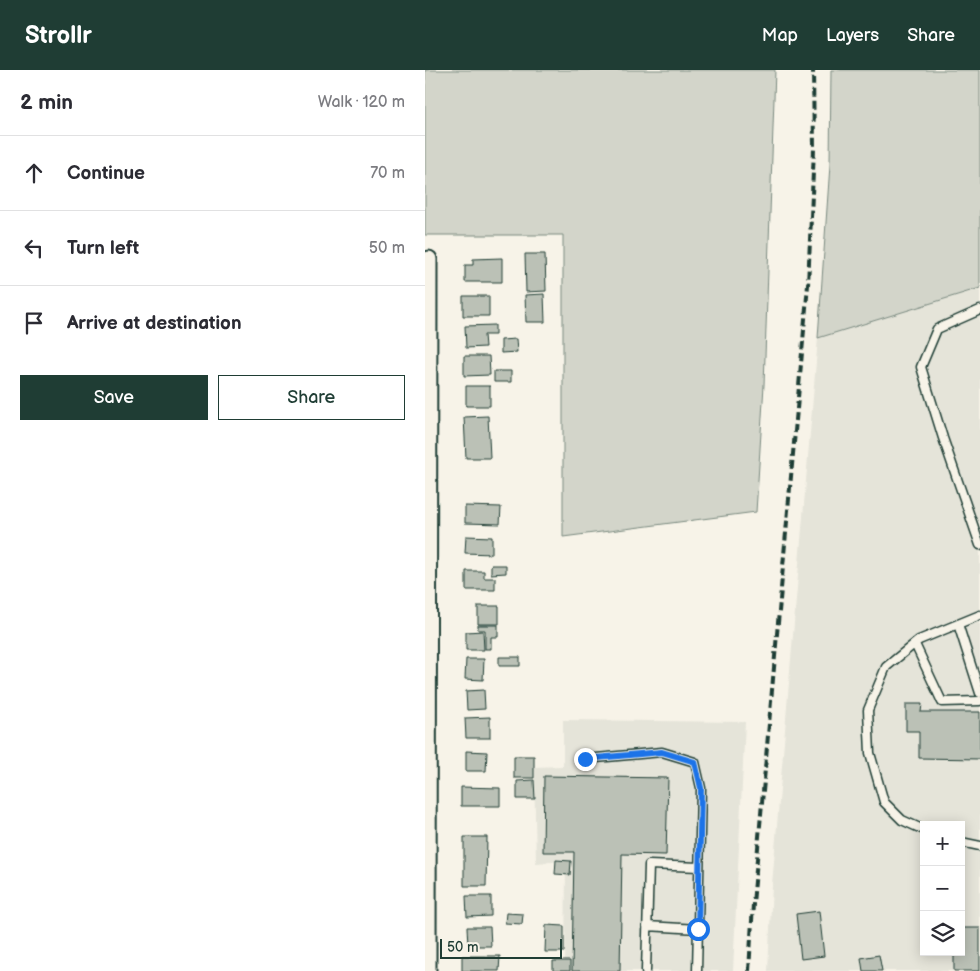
<!DOCTYPE html>
<meta charset="utf-8">
<style>
body{margin:0;font-family:"Balsamiq Sans",sans-serif;background:#f7f7f7;color:#2b2b33}
.controls{position:absolute;right:15px;bottom:15px;display:grid;overflow:hidden;border-radius:0px;box-shadow:0 2px 12px #0003}
.controls button{width:45px;height:45px;display:grid;place-items:center;padding:0;border:0;border-bottom:1px solid #e1e1e2;background:#fff;color:#2b2b33;font:25px sans-serif}
.scale{position:absolute;left:15px;bottom:12px;width:122px;box-sizing:border-box;padding-left:5px;border:2px solid #1f3d34;border-top:0;font-size:14px;line-height:18px;white-space:nowrap;color:#1f3d34;-webkit-text-stroke:4px #f7f3e8;paint-order:stroke}
.stop{position:absolute;width:15px;height:15px;margin:-11px;border:4px solid #1a73e8;border-radius:50%;background:#fff}
.stop.end{background:#1a73e8;border-color:#fff;box-shadow:0 1px 5px #0008}
.list{margin:0;padding:0;list-style:none}
h2{display:flex;justify-content:space-between;align-items:center;height:65px;margin:0;padding:0 20px;font-size:21px}
h2 small{font-size:16px;font-weight:400;color:#7c7c81}
.list li{display:grid;grid-template-columns:32px 1fr auto;gap:15px;align-items:center;box-sizing:border-box;height:75px;padding:0 20px;border-top:1px solid #e1e1e2}
.list b{display:block;font-size:19px;white-space:nowrap}
.list em{font-size:16px;font-style:normal;color:#7c7c81}
.actions{display:flex;gap:10px;padding:15px 20px}
.actions a{flex:1;padding:11px 0;border:1px solid #1f3d34;border-radius:0px;text-align:center;font-size:18px;color:#1f3d34}
.actions .main{background:#1f3d34;color:#fff}
.icon{flex:none;width:28px;height:28px;fill:none;stroke:currentColor;stroke-width:2;stroke-linecap:round;stroke-linejoin:round}
.map{position:relative;flex:none;width:555px;height:901px;overflow:hidden}
header{display:flex;align-items:center;gap:30px;box-sizing:border-box;height:70px;padding:0 25px;background:#1f3d34;color:#fff}
header strong{font-size:24px}
nav{display:flex;gap:28px;margin-inline-start:auto;font-size:18px}
main{display:flex}
aside{flex:1;background:#fff}
.map>svg:first-child{display:block}
.built{fill:#e5e4d9;fill-rule:evenodd}
.green{fill:#d3d5ca;stroke:#79897f}
.building{fill:#bbc1b6;stroke:#1f3d34}
.lines{fill:none;stroke-linecap:round;stroke-linejoin:round}
.lane-casing{stroke:#1f3d34;stroke-width:11}
.street-casing{stroke:#1f3d34;stroke-width:19}
.lane{stroke:#f7f3e8;stroke-width:8}
.street{stroke:#f7f3e8;stroke-width:15}
.rail{stroke:#1f3d34;stroke-width:4;stroke-dasharray:8 4;stroke-linecap:butt}
.route{stroke:#1a73e8;stroke-width:6}
</style>
<header>
<strong>Strollr</strong>
<nav><a>Map</a><a>Layers</a><a>Share</a></nav>
</header>
<main>
<aside>
<h2>2 min<small>Walk · 120 m</small></h2>
<ul class="list">
<li><svg class="icon" aria-label="ahead" viewBox="0 0 24 24"><path d="M12 20V5M6 11l6-6 6 6"/></svg><div><b>Continue</b></div><em>70 m</em></li>
<li><svg class="icon" aria-label="left" viewBox="0 0 24 24"><path d="M17 20v-9H6M10 6l-5 5 5 5"/></svg><div><b>Turn left</b></div><em>50 m</em></li>
<li><svg class="icon" aria-label="arrive" viewBox="0 0 24 24"><path d="M6 21V4h12l-3 4 3 4H6"/></svg><div><b>Arrive at destination</b></div></li>
</ul>
<div class="actions"><a class="main">Save</a><a>Share</a></div>
</aside>
<div class="map">
<svg width="555" height="901" viewBox="0 0 555 901">
<rect width="100%" height="100%" fill="#f7f3e8"/>
<filter id="ink" filterUnits="userSpaceOnUse"><feTurbulence type="fractalNoise" baseFrequency=".02" numOctaves="2"/><feDisplacementMap in="SourceGraphic" scale="10" xChannelSelector="R" yChannelSelector="G"/><feConvolveMatrix kernelMatrix="1 2 1 2 8 2 1 2 1" color-interpolation-filters="sRGB"/></filter>
<g filter="url(#ink)">
<path class="built" d="M555 218V901H343L347 815 393 268ZM499 755H536V882H499Z
M138 650 320 652 308 901H140L141 791 111 793 109 697 138 696Z"/>
<path class="green" d="M0 0H350L339 315 331 442 138 467V165H0Z
M406 0H555V218L393 268 405 95Z"/>
<path class="building" d="M100 184H120L121 221 101 222Z
M77 188V212H40V195H48V189Z
M119 224 120 252H101L100 225Z
M38 226H64V246H38Z
M70 255V265H59L60 277 41 278 40 256Z
M91 269 92 282 76 283V270Z
M39 286H64L65 305 39 306Z
M69 301H86V312H69Z
M41 316H65V336H41Z
M63 346 65 388H41L39 347Z
M40 436 76 437 75 454 40 453Z
M41 466 67 467V484L40 483Z
M66 495H81V503L66 504Z
M41 501H59V508H70V520H41Z
M53 536H74V554H53Z
M53 555H73V567H66V579H60V560H53Z
M58 561 59 580H41V562Z
M74 587H95V596H74Z
M41 589H59L58 610 40 609Z
M59 620 60 639 42 640 41 621Z
M481 634H497L496 642H555V689L494 688V661H481Z
M65 647V668H41L40 648Z
M41 681 62 682 61 701H41Z
M89 686H109V708H89Z
M119 706 243 708 241 785 197 784 195 901H147L149 782H118Z
M109 710 110 729H92V711Z
M36 717 75 718V736H36Z
M39 767H62L61 816H39Z
M131 790 146 791 145 805 130 804Z
M41 826H66V846L42 847Z
M394 841 399 886 376 889 371 844Z
M81 843 98 844 97 854 80 853Z
M121 855 139 856V882H120Z
M42 857H65L66 876H43Z
M536 858H555V901H529V882H536Z
M454 885 457 901H438L436 888Z
M37 886H75L74 901H37Z
M128 891H145V901H128Z"/>
<g class="lines">
<defs>
<path id="lane" d="M555 240 512 259 496 297 518 368 555 475
M533 554 555 623
M490 574 517 632 555 631
M160 689 237 682 270 692 276 718 272 901
M499 760 477 750 459 732 445 683 443 640 461 597 494 570 555 545
M536 772 555 776
M222 856 273 859
M221 901 224 795 274 797"/>
<path id="street" d="M3 901 4 189"/>
</defs>
<use href="#lane" class="lane-casing"/>
<use href="#street" class="street-casing"/>
<use href="#lane" class="lane"/>
<use href="#street" class="street"/>
<path class="rail" d="M324 901 328 834 383 215 389 79 388 0"/>
</g>
</g>
<g class="lines" filter="url(#ink)">
<path class="route" d="M160 689 237 682 270 692 276 718 273 859"/>
</g>
</svg>
<div class="controls">
<button>+</button>
<button>−</button>
<button><svg class="icon" aria-label="layers" viewBox="0 0 24 24"><path d="M12 4l9 5-9 5-9-5zM3 14l9 5 9-5"/></svg></button>
</div>
<div class="scale">50 m</div>
<div class="stop" style="left:273px;top:859px"></div>
<div class="stop end" style="left:160px;top:689px"></div>
</div>
</main>
